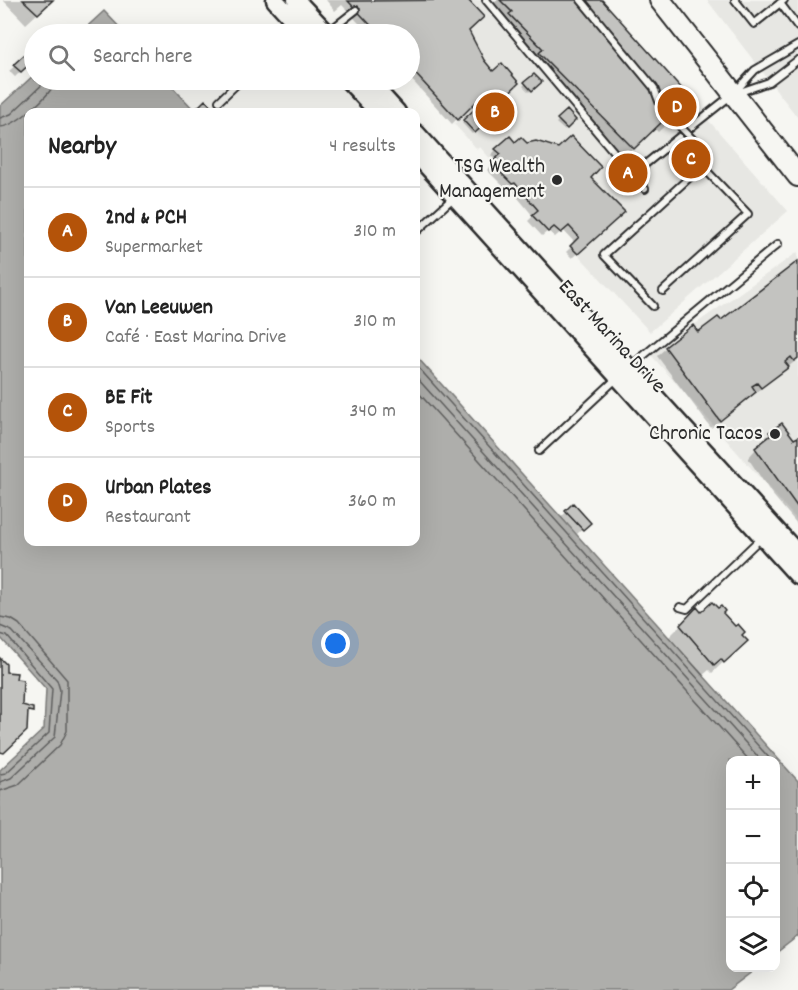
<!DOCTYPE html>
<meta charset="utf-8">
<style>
body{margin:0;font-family:Dekko,sans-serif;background:#f2f2f2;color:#222}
.controls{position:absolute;right:18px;bottom:18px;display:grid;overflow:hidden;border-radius:12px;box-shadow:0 6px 24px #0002}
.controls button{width:54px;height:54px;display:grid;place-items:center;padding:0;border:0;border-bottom:2px solid #e0e0e0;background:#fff;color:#222;font:30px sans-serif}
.you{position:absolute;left:336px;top:644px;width:21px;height:21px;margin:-15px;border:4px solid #fff;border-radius:50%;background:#1a73e8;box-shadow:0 0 0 9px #1a73e833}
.badge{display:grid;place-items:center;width:39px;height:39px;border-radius:50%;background:#b45309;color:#fff;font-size:20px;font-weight:700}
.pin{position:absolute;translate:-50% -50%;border:3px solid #fff;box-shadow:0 2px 6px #0006}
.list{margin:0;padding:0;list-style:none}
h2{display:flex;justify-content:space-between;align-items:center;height:78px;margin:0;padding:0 24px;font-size:26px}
h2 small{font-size:20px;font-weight:400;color:#767676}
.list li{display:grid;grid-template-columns:39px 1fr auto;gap:18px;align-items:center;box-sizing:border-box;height:90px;padding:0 24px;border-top:2px solid #e0e0e0}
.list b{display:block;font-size:22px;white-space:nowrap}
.list p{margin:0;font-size:20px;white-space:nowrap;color:#767676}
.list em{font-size:20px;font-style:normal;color:#767676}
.icon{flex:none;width:33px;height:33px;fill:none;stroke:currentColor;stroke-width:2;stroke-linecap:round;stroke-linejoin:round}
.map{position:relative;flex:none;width:798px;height:990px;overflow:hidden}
.search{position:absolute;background:#fff;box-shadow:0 6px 24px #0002;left:24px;top:24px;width:396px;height:66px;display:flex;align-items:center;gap:15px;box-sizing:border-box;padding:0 21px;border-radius:33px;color:#767676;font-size:22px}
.panel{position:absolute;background:#fff;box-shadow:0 6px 24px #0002;left:24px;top:108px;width:396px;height:438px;border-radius:12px}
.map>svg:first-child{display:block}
.built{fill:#e7e7e3}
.water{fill:#aeaeab;stroke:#7a7a78;stroke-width:1.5}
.shadow{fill:#0003}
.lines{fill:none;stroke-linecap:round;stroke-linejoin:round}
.shore{stroke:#5f5f5e;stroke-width:1.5}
.building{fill:#c3c3c0;stroke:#2b2b2b;stroke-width:1.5}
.service-casing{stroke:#2b2b2b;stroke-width:10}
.secondary-casing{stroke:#2b2b2b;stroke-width:21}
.trunk-casing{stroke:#2b2b2b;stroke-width:24}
.service{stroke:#f6f6f2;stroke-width:6}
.secondary{stroke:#f6f6f2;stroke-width:16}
.trunk{stroke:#f6f6f2;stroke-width:20}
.service-bridge-casing{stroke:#2b2b2b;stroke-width:10;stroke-linecap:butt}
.service-bridge{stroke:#f6f6f2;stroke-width:6}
.poi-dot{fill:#2b2b2b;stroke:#f6f6f2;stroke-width:2}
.labels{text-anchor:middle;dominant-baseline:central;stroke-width:4.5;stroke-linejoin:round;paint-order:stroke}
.poi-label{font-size:22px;fill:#2b2b2b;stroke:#f6f6f2;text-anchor:end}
.street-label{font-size:22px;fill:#2b2b2b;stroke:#f6f6f2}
</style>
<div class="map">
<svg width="798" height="990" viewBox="0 0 798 990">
<rect width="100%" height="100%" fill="#f6f6f2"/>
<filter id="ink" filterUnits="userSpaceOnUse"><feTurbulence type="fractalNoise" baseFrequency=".0167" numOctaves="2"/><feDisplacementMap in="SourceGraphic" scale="12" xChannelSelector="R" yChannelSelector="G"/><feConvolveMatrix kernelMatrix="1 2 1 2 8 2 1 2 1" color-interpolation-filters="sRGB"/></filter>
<g filter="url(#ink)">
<path class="built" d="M347 0H603L788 211 650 332 570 246 579 237 569 226 561 233 554 227 548 232 532 215 538 210 515 183 512 184 480 147 477 149 454 124 458 120 410 68V34H379Z
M707 0H798V118Z
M798 252V521L651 355Z"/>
<path class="water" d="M104 11 126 34H79Z
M34 75V80H166L196 112H28V542H416V356L798 781V936L776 953V760H730V968H757L728 990H0V770L44 729 46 689 0 637V106Z"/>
<path class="shadow" d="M3 0H52L26 24Z
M326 0H466L482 17 467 31 493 74 517 83 488 111 477 99 452 124 410 78V34H369L342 5 335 11Z
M497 0H600L683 109 658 132 654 128 625 156 532 62 536 58 502 24 505 21 490 6Z
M25 57 30 62 15 77 9 71Z
M534 76 539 82 529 92 523 86Z
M205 102 215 112H194L199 108Z
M478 108 488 119 472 134 462 123Z
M567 112 574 120 564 130 556 123Z
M515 144 526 145 589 178 618 217 572 258 566 252 575 243 563 230 555 237 548 231 542 236 528 221 533 216 509 187 506 189 487 170 496 160 491 155 496 150Z
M798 263V359L711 428 657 356 666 348 721 323Z
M782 425 794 441 798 440V525L771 493 748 458 770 433Z
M573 506 589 523 577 534 561 517Z
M697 609 701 614H721L740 635 734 652 712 673 709 670 702 676 669 637Z"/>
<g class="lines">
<path class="shore" d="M0 118 11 114 47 80
M0 127C17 126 51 95 56 80
M416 365 771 760
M416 377 761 760
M416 390 749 760
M0 617 11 619 19 624 67 680V731L60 745 18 785 0 791
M0 626 12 631 57 680 60 690 55 737 11 778 0 782
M0 634 7 636 52 689 49 733 6 773 0 774"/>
</g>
<path class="building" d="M23 0H53L38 14Z
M468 0 484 17 469 31 484 60 493 71 502 63 519 83 494 107 483 95 458 120 410 68V34H379L348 1Z
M500 0H602L693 101 667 125 663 121 634 149 539 53 543 49 509 14 512 12Z
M49 27 57 34H45L43 32Z
M25 54 32 62 21 72 13 65Z
M534 74 542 82 532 91 524 82Z
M205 100 217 112H202L198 107Z
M478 106 490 119 475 133 463 120Z
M567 110 576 120 567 129 557 119Z
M510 136 515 142 521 137 527 143 536 141 558 148 571 136 601 167 591 178 625 212 578 254 570 246 579 237 569 226 561 233 554 227 548 232 532 215 538 210 515 183 512 184 491 163 501 154 495 149Z
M798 261V358L794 361 791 357 785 362 789 367 761 388 757 383 752 386 756 392 720 421 665 347 693 325 698 332 718 317 721 320Z
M782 423 794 439 798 437V508L755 448 771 435 769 432Z
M573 503 591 523 583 530 565 511Z
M712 602 718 608 721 606 725 611 723 613 735 626 738 624 745 632 742 635 748 641 724 663 721 659 714 665 680 625 697 607 701 612Z
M0 658 6 664V672L17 673 16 679 23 680 22 705 33 708V712L28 711 27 731 4 753 0 752Z"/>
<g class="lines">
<defs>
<path id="service" d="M486 0 645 189
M581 0 654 88 660 104 673 119
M735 0 754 24 784 0
M780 3 798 27
M328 32 356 10
M737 93 769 82 798 60
M219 101 241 80
M690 128 733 94 755 70 798 45
M633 174 679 137
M416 232 453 198
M653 306 604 255 702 166 748 214 663 291
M631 366 778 244
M539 451 616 379
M680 607 687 609 762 537"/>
<path id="secondary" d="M275 0 306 34
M296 0 328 34
M348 80 378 112
M368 80 397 112
M416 133 798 554
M416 154 798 576"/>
<path id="trunk" d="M660 0 798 176"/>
</defs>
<use href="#service" class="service-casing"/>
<use href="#secondary" class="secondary-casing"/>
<use href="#trunk" class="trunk-casing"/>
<use href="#service" class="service"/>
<use href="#secondary" class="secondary"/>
<use href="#trunk" class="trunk"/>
<defs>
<path id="service-bridge" d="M673 119 699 146"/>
</defs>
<use href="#service-bridge" class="service-bridge-casing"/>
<use href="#service-bridge" class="service-bridge"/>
</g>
</g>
<g class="poi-dot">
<circle cx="557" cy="180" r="6"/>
<circle cx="775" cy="434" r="6"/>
</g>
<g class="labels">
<g class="poi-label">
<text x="545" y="167">TSG Wealth<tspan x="545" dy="25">Management</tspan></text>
<text x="763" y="434">Chronic Tacos</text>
</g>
<g class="street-label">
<text transform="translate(611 337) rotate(47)">East Marina Drive</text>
</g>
</g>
</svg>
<div class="controls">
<button>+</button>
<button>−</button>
<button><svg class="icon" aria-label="locate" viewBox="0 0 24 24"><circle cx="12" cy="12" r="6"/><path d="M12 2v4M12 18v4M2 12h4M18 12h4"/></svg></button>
<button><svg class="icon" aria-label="layers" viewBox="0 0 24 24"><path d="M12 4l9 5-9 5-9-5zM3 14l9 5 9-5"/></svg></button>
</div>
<div class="you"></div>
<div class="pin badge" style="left:628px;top:173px">A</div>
<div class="pin badge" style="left:495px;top:112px">B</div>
<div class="pin badge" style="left:691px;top:159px">C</div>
<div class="pin badge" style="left:677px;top:107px">D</div>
<div class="search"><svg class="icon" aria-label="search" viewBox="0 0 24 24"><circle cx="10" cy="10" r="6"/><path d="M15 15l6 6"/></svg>Search here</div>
<section class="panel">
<h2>Nearby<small>4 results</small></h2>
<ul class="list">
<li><span class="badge">A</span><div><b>2nd &amp; PCH</b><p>Supermarket</p></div><em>310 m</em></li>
<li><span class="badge">B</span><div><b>Van Leeuwen</b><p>Café · East Marina Drive</p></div><em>310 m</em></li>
<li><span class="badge">C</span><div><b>BE Fit</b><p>Sports</p></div><em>340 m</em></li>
<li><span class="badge">D</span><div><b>Urban Plates</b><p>Restaurant</p></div><em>360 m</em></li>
</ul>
</section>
</div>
